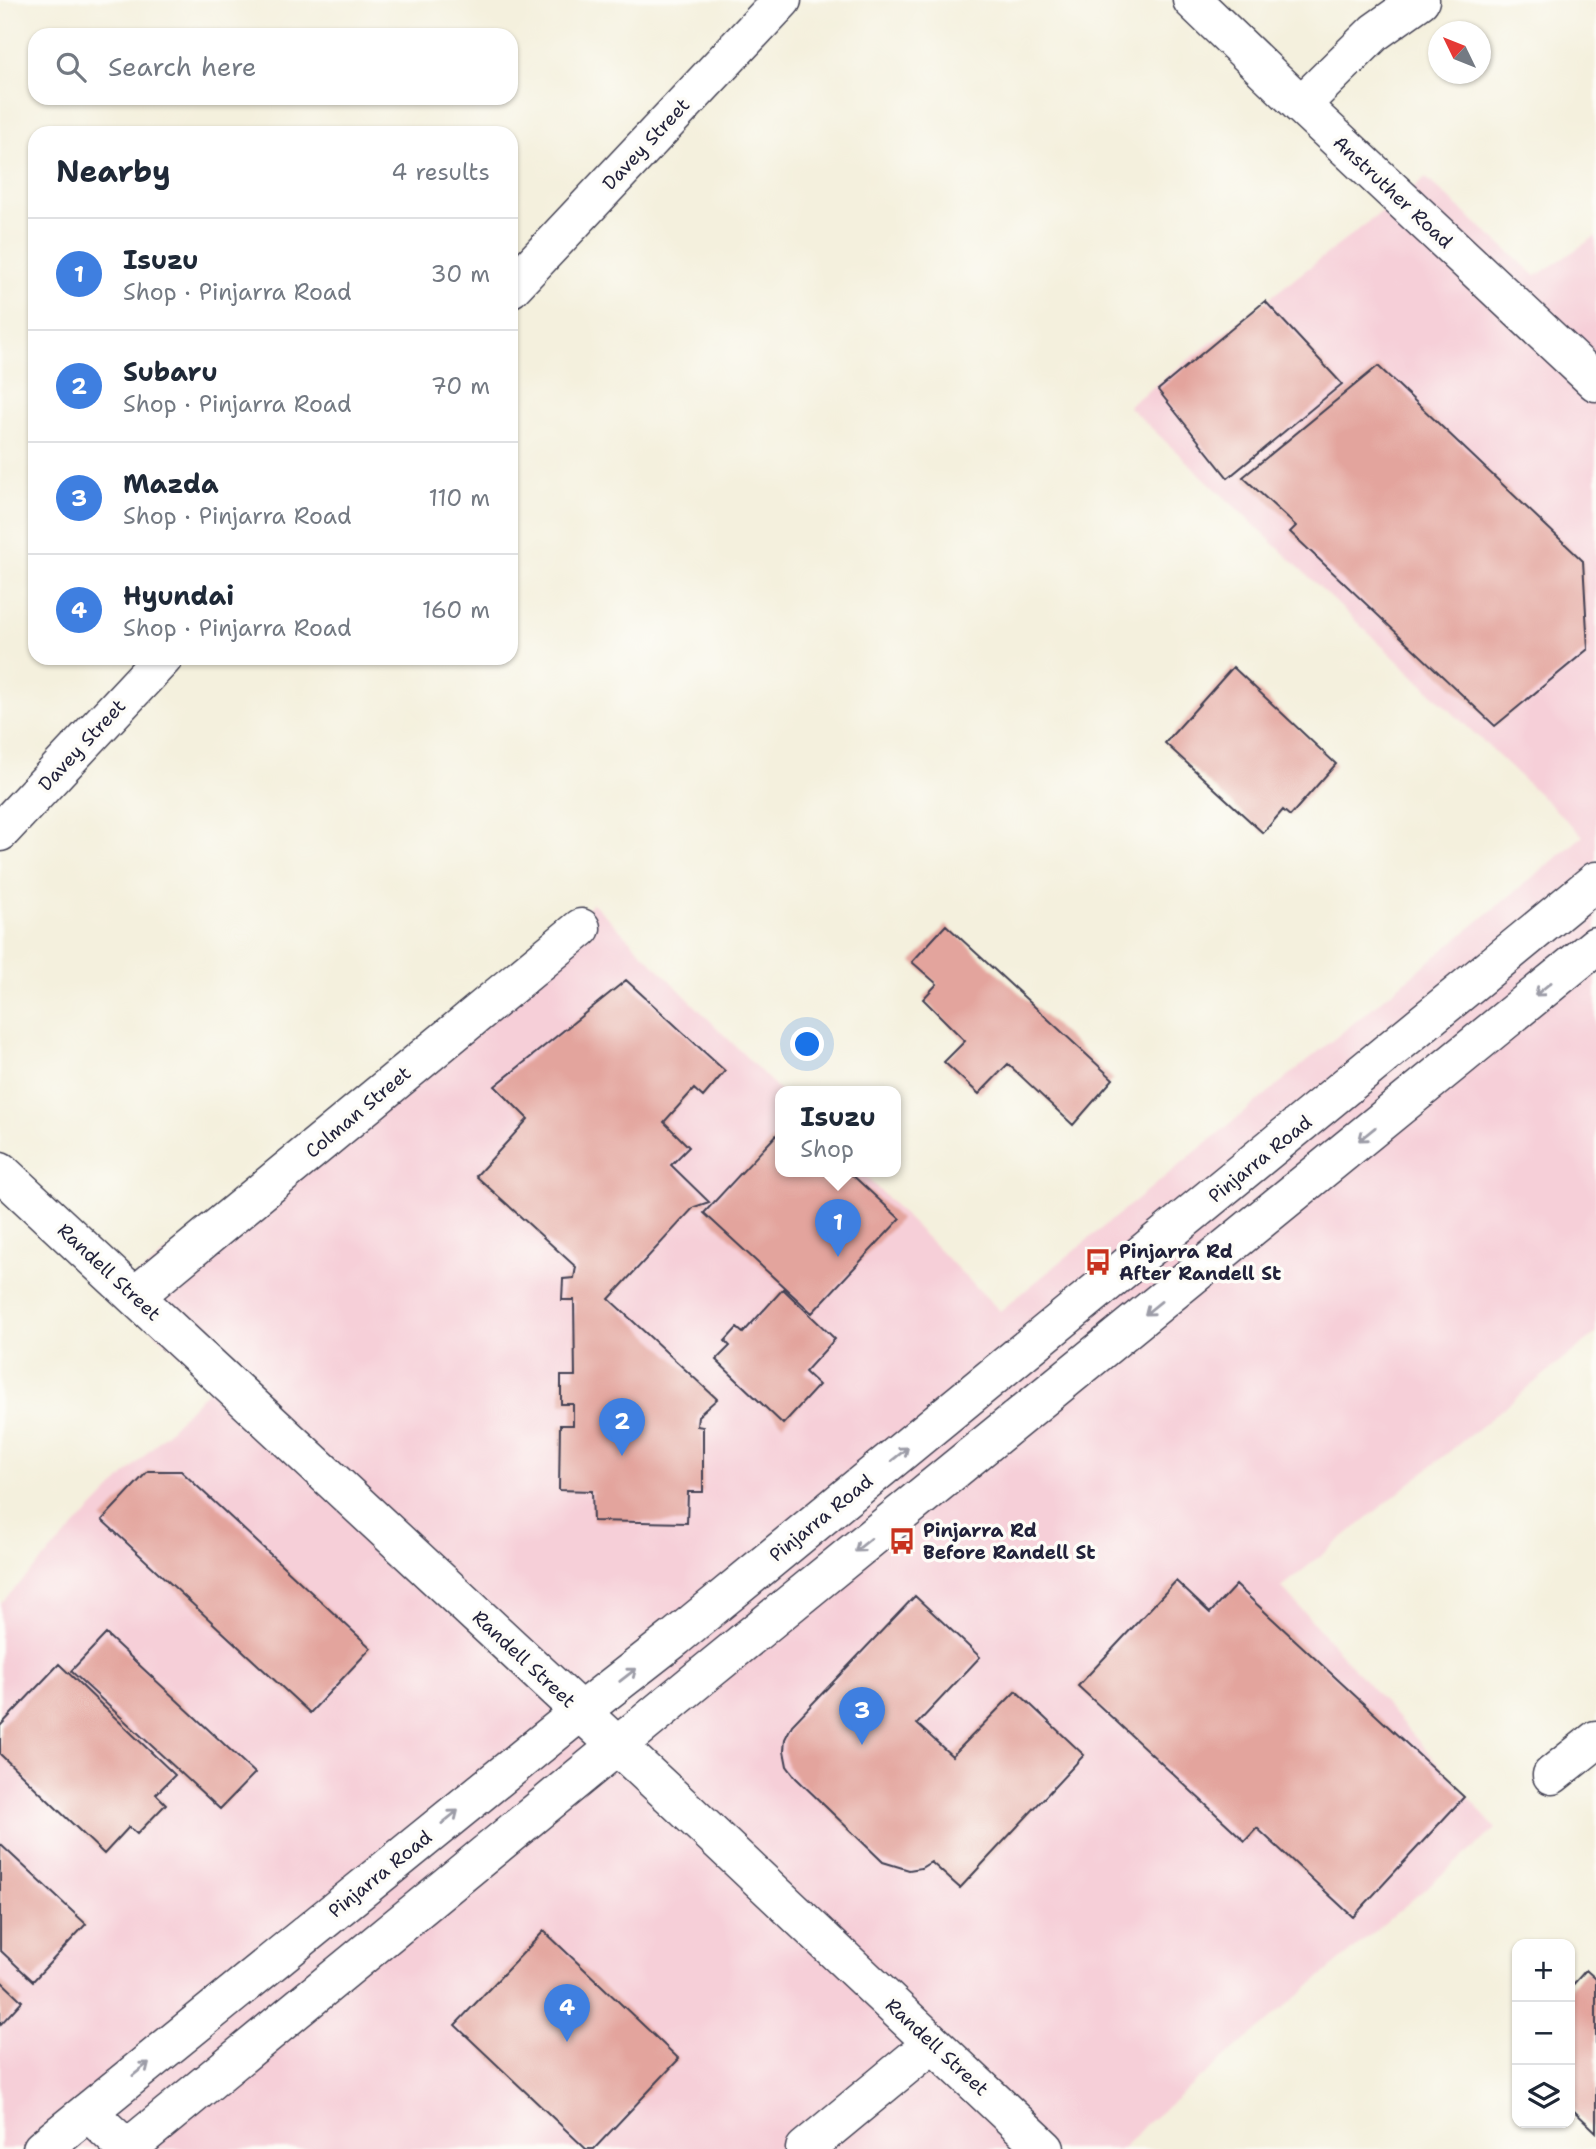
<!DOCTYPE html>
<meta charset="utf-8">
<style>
body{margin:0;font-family:"Shantell Sans",sans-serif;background:#f2f2f3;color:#1f2937}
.controls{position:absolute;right:21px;bottom:21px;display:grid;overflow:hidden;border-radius:14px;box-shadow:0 2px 5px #0004}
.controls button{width:63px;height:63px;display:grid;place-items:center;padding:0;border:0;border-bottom:2px solid #e0e1e3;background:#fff;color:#1f2937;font:35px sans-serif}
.compass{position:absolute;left:1428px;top:21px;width:63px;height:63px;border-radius:50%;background:#fff;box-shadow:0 2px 5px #0004;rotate:313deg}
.you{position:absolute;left:808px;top:1045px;width:24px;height:24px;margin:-18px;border:5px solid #fff;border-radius:50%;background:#1a73e8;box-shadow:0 0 0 10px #1a73e833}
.badge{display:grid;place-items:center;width:46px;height:46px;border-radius:50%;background:#c8321e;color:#fff;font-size:23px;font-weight:700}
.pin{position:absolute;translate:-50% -58px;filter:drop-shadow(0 2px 4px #0008)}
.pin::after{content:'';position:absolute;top:37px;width:24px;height:21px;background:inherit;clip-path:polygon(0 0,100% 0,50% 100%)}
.popup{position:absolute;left:775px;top:1086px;width:126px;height:91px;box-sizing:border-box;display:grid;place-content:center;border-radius:14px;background:#fff;filter:drop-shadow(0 2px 5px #0005);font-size:23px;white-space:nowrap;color:#747a83}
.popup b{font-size:26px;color:#1f2937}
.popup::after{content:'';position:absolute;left:50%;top:100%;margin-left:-14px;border:14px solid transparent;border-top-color:#fff}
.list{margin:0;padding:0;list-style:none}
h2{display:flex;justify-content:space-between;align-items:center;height:91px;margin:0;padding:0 28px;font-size:30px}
h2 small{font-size:23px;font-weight:400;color:#747a83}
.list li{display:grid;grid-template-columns:46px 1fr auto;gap:21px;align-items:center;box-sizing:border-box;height:112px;padding:0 28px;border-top:2px solid #e0e1e3}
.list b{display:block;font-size:26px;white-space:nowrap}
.list p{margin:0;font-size:23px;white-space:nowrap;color:#747a83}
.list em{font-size:23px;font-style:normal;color:#747a83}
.icon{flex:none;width:38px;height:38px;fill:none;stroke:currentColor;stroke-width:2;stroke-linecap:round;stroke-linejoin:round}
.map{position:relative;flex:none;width:1596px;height:2149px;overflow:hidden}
.search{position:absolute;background:#fff;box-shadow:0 2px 5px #0004;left:28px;top:28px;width:490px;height:77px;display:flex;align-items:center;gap:18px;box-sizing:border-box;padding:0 24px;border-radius:21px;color:#747a83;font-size:26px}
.panel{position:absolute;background:#fff;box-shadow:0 2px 5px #0004;left:28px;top:126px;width:490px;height:539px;border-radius:21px}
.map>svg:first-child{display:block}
.built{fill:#f6cfd8}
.building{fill:#e3a49d}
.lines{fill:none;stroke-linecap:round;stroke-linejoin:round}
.minor-casing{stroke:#424153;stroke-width:41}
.major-casing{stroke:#424153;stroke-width:41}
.minor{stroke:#fff;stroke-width:38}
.major{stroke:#fff;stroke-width:38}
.oneway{stroke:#9c9ca7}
.labels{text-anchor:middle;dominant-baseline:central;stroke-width:7;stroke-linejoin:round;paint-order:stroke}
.street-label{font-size:19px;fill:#22223b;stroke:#fdfcf7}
.poi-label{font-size:19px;font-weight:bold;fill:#22223b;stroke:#fdfcf7;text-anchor:start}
</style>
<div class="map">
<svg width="1596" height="2149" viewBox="0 0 1596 2149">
<rect width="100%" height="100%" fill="#fdfcf7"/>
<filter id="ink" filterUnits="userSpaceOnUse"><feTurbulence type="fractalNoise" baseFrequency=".0143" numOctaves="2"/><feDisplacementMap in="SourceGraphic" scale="14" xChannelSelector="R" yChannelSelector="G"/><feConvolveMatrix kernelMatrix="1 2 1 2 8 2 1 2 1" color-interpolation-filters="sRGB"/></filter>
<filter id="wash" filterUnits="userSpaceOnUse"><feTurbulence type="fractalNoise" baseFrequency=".00686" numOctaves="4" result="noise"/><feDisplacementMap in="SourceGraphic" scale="28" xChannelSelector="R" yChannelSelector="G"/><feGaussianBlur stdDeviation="1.57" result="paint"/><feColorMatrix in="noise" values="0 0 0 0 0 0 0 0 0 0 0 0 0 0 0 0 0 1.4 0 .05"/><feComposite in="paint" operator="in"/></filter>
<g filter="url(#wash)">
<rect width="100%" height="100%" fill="#f4f0dd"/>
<path class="built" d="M1426 178 1536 276 1596 236V1333L1282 1587 1496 1829 1145 2125 1122 2149H0V1604L213 1385 114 1295 593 903 780 1091V1171H860L1000 1311 1583 836 1128 406Z"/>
<g id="blocks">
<path class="building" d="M1265 301 1342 384 1228 478 1158 390Z
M1378 366 1583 561 1588 649 1495 726 1290 532 1296 526 1243 477Z
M1233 667 1336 764 1290 816 1283 810 1263 833 1165 743Z
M946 925 1113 1079 1073 1125 1008 1064 979 1094 944 1062 965 1041 923 999 937 984 912 962Z
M626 980 725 1071 703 1097 694 1089 664 1122 689 1147 671 1165 709 1202 694 1207 609 1299 717 1399 698 1416 697 1426 703 1427V1492H688L687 1523 593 1521 592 1491 559 1490 560 1425H573V1404H561V1376H575L574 1300H562L563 1279 574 1278 576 1267 476 1176 528 1119 495 1086Z
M780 1131V1171H848L900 1219 812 1313 704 1213Z
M783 1289 835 1339 805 1372 819 1385 783 1424 716 1360 730 1346 725 1341 737 1328 743 1333Z
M148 1471H181L371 1648 310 1713 102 1520Z
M1176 1581 1210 1613 1236 1585 1464 1797 1353 1917 1257 1828 1245 1841 1078 1686Z
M915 1596 980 1657 917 1724 952 1756 1016 1691 1084 1755 960 1888 931 1862 921 1868 909 1870 883 1862 796 1778 787 1766 784 1751 785 1739 792 1725Z
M106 1634 255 1773 220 1809 71 1671Z
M59 1664 175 1775 156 1794 166 1804 137 1834 129 1827 104 1854 0 1754V1726Z
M0 1844 86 1924 33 1981 0 1950Z
M544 1931 679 2059 594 2149H586L455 2025Z
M1586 1970 1596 1979V2132L1570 2107V1988Z
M0 1980 22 2001 0 2025Z"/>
</g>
</g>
<g filter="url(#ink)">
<use href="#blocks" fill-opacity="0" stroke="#424153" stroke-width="2"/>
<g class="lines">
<defs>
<path id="minor" d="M1301 105 1375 32 1420 0
M511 288 782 0
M0 832 163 658
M0 1171 684 1808 1045 2149
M135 1296 581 928
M1552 1775 1596 1740
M88 2112 127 2149
M805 2149 933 2043"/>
<path id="major" d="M1192 0 1301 105 1596 382
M42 2149 580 1712 676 1637 1596 881
M127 2149 707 1672 1596 946"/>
</defs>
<use href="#minor" class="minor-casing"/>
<use href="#major" class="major-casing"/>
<use href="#minor" class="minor"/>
<use href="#major" class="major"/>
</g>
<defs><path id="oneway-shaft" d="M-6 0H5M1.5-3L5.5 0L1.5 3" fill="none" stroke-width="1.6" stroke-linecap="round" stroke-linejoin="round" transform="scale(1.75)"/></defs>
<g class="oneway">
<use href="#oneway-shaft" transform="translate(1543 989) rotate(141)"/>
<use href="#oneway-shaft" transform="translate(1367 1134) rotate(141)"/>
<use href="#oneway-shaft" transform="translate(1153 1308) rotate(141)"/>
<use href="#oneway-shaft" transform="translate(900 1454) rotate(-39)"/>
<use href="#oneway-shaft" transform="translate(863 1545) rotate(141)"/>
<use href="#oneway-shaft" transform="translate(628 1675) rotate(-38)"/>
<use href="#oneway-shaft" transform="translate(450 1817) rotate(-39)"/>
<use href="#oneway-shaft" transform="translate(141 2069) rotate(-39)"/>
</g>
</g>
<defs>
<symbol id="bus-bare" viewBox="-9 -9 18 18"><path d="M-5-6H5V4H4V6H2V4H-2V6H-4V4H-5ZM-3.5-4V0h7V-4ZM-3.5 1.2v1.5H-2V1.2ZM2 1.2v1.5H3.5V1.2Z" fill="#c8321e" stroke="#fdfcf7" stroke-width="2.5" paint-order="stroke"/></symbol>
</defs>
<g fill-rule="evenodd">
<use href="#bus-bare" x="1079" y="1243" width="38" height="38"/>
<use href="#bus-bare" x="883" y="1522" width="38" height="38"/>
</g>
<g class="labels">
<g class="street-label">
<text transform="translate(646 144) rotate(-47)">Davey Street</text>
<text transform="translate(1393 192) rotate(43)">Anstruther Road</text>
<text transform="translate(82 745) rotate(-47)">Davey Street</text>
<text transform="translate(358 1112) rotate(-40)">Colman Street</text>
<text transform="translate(1260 1159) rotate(-39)">Pinjarra Road</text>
<text transform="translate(109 1272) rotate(43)">Randell Street</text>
<text transform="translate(821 1518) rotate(-39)">Pinjarra Road</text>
<text transform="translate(524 1659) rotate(43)">Randell Street</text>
<text transform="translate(380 1874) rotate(-39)">Pinjarra Road</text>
<text transform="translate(937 2047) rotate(43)">Randell Street</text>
</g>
<g class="poi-label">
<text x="1119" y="1251">Pinjarra Rd<tspan x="1119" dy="22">After Randell St</tspan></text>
<text x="923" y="1530">Pinjarra Rd<tspan x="923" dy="22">Before Randell St</tspan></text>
</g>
</g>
</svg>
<div class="controls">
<button>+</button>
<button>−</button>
<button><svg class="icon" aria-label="layers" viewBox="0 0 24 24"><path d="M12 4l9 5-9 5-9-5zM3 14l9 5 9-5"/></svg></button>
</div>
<svg class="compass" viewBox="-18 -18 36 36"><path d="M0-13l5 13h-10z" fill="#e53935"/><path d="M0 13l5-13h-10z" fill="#747a83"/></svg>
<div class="you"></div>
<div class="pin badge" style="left:838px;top:1257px;background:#3f7fe0">1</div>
<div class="popup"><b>Isuzu</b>Shop</div>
<div class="pin badge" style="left:622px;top:1456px;background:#3f7fe0">2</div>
<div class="pin badge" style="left:862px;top:1745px;background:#3f7fe0">3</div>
<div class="pin badge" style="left:567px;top:2042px;background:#3f7fe0">4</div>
<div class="search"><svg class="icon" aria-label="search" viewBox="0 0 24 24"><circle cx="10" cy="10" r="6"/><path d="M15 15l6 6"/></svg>Search here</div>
<section class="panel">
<h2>Nearby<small>4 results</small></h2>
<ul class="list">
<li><span class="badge" style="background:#3f7fe0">1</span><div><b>Isuzu</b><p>Shop · Pinjarra Road</p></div><em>30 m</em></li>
<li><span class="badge" style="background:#3f7fe0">2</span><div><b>Subaru</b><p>Shop · Pinjarra Road</p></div><em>70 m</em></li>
<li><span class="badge" style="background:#3f7fe0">3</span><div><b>Mazda</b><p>Shop · Pinjarra Road</p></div><em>110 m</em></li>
<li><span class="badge" style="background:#3f7fe0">4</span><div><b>Hyundai</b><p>Shop · Pinjarra Road</p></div><em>160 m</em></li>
</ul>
</section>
</div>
